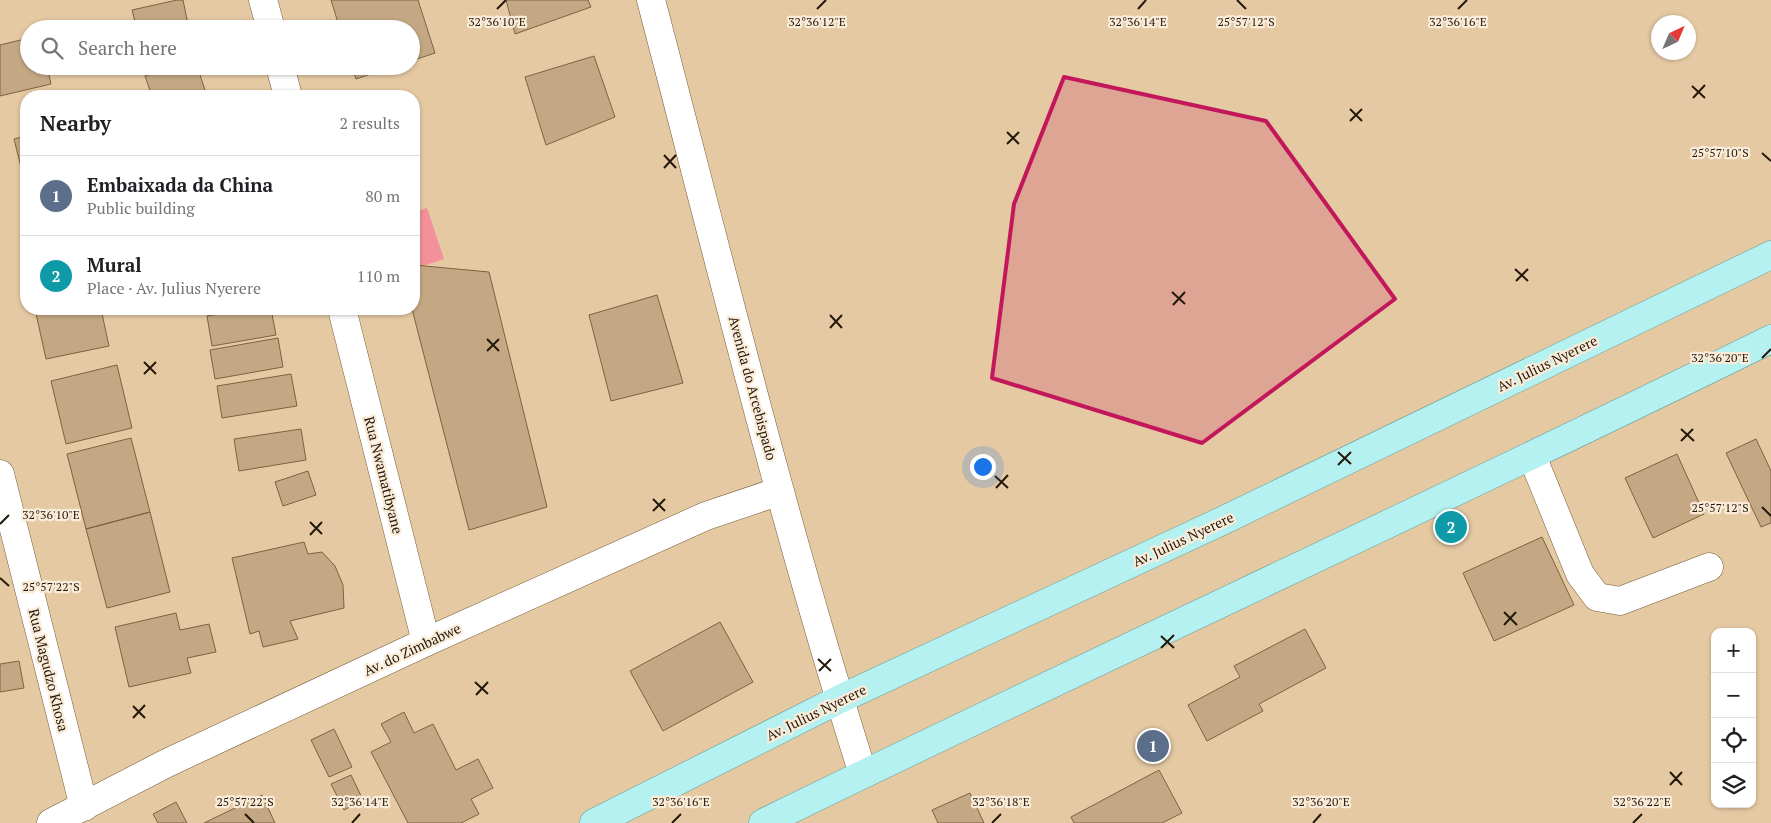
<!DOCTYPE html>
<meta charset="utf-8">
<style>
body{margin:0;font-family:"PT Serif",serif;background:#f6f6f6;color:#202124}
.controls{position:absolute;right:15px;bottom:15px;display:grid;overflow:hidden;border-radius:10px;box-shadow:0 1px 4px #0004}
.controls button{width:45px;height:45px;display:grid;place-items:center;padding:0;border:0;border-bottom:1px solid #e0e0e0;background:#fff;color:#202124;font:25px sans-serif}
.compass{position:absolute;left:1651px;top:15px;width:45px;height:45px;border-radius:50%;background:#fff;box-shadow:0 1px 4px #0004;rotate:44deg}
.you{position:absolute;left:982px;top:466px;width:18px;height:18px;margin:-12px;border:4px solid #fff;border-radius:50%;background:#1a73e8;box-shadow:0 0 0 8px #1a73e833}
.badge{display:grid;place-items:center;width:32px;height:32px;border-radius:50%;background:#0b8043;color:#fff;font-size:16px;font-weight:700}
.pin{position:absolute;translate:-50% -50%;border:2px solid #fff;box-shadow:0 1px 5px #0006}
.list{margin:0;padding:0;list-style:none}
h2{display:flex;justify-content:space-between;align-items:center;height:65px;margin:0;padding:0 20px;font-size:21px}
h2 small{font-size:16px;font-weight:400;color:#757577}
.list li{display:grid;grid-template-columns:32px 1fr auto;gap:15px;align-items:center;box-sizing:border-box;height:80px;padding:0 20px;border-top:1px solid #e0e0e0}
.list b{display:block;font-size:19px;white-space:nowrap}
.list p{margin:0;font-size:16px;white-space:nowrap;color:#757577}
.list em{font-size:16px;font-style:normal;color:#757577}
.icon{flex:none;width:28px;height:28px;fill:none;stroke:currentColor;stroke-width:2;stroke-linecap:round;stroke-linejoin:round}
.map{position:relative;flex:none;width:1771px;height:823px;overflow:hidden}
.search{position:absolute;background:#fff;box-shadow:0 1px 4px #0004;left:20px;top:20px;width:400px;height:55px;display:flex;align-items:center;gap:12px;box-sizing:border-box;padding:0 18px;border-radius:28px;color:#757577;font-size:19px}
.panel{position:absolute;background:#fff;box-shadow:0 1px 4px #0004;left:20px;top:90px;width:400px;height:225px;border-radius:20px}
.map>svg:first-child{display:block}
.green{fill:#f29199}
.building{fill:#c4a883;stroke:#7c633f}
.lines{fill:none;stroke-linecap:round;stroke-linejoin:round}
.minor-casing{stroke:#765d39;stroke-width:29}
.major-casing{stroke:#639f9a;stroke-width:29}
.minor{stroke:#fff;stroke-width:28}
.major{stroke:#b6f1f1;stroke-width:28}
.marked{fill:#c2185b;fill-opacity:0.2;stroke:#c2185b;stroke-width:4;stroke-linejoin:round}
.ticks{fill:none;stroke:#23180a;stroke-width:2}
.labels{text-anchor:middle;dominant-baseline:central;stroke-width:4.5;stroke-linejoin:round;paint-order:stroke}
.street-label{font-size:14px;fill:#23180a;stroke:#fbecd9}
.ticks-label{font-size:12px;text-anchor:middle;fill:#23180a;stroke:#fbecd9;stroke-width:4.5;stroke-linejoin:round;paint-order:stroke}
</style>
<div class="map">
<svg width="1771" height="823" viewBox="0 0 1771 823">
<rect width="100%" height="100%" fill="#e5c9a3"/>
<path class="green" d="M427 208 444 259 414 269V212Z"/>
<path class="building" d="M177 0H183L189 29H137L132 10Z
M331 0H418L435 53 411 61V29H340Z
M506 0H588L591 7 515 34Z
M29 38V66H47L51 84 0 96V45Z
M594 56 615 117 546 145 525 77Z
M174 66H197L207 96H152L145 76Z
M352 66H394L356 79Z
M26 136V187L14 139Z
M414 265 489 272 547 507 469 530 412 309H414Z
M657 295 683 383 611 401 589 315Z
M35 309H101L109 346 46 359Z
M250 309H271L276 335 212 346 207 316Z
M278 338 283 367 215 379 210 350Z
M117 365 132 428 66 444 51 381Z
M291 374 297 406 222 418 217 386Z
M301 429 306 460 239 471 234 439Z
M131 438 150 512 86 529 67 454Z
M1756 439 1771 471V523L1761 527 1726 453Z
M1677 454 1704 514 1653 538 1625 478Z
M308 471 316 495 283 506 275 482Z
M150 512 170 592 107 608 86 529Z
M1542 537 1574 605 1494 641 1463 573Z
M304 542 308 554 322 552 335 566 343 585 344 608 290 621 298 639 263 647 259 631 250 634 232 558Z
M176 613 180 630 209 624 216 652 187 658 191 673 129 687 115 627Z
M720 622 753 682 663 731 630 671Z
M1305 629 1326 668 1259 704 1263 711 1207 741 1188 705 1240 677 1234 666Z
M19 661 24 688 0 692V664Z
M404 712 414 733 433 724 456 770 478 759 493 788 471 799 479 814 461 823H408L371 752 391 742 381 724Z
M334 729 352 767 329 777 311 740Z
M1159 770 1182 813 1162 823H1074L1071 817Z
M351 775 363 800 344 810 331 784Z
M970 793 984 823H938L932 810Z
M262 795 275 823H204Z
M176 802 187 823H158L153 814Z"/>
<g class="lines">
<defs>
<path id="minor" d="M263 0 271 29
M651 0C719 259 782 519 863 774
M280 66 288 96
M342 309 426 642
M1532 456 1580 574 1597 597 1620 601 1709 567
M0 474 84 807
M51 823 167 763 426 642 706 516 780 491"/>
<path id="major" d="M594 823 840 699 1224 520 1771 255
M763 823C1098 659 1437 504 1771 339"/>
</defs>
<use href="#minor" class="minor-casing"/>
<use href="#major" class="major-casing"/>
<use href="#minor" class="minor"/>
<use href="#major" class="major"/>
</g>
<path class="marked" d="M1064 77 1266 121 1395 299 1202 443 992 378 1014 204Z"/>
<path class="ticks" d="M1237 0 1246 9M497 9 506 0M817 9 826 0M1138 9 1146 0M1458 9 1467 0M1692 86 1705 98M1693 98 1705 85M1350 109 1362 121M1350 121 1362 109M1007 132 1019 144M1007 144 1019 132M1762 153 1771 161M664 155 676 168M664 168 676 155M1515 269 1528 281M1516 281 1528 269M1172 292 1185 304M1173 305 1185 292M830 315 842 328M830 328 842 315M487 339 499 351M487 351 499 339M1762 358 1771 349M144 362 156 374M144 374 156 362M1681 429 1694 441M1681 441 1693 429M1338 452 1351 464M1338 465 1351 452M995 476 1008 488M996 488 1008 475M653 499 665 511M1762 507 1771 516M653 511 665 499M310 522 322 534M0 524 9 515M310 535 322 522M0 578 9 586M1504 612 1517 625M1504 625 1516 612M1161 636 1174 648M1161 648 1174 635M818 659 831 671M819 671 831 659M475 682 488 694M476 695 488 682M133 706 145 718M133 718 145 705M1670 772 1682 785M1670 785 1682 772M245 814 254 823M352 823 360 814M672 823 681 814M992 823 1001 814M1313 823 1321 814M1633 823 1642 814"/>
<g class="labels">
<g class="street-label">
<text transform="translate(1547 363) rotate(-26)">Av. Julius Nyerere</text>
<text transform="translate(753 388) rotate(75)">Avenida do Arcebispado</text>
<text transform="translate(384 475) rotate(76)">Rua Nwamatibyane</text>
<text transform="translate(1183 539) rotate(-25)">Av. Julius Nyerere</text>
<text transform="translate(412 649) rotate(-25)">Av. do Zimbabwe</text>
<text transform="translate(49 670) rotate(76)">Rua Magudzo Khosa</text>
<text transform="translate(816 712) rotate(-26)">Av. Julius Nyerere</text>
</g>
</g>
<g class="ticks-label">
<text x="1246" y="26">25°57'12"S</text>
<text x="497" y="26">32°36'10"E</text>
<text x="817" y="26">32°36'12"E</text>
<text x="1138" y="26">32°36'14"E</text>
<text x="1458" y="26">32°36'16"E</text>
<text x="1720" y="157">25°57'10"S</text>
<text x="1720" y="362">32°36'20"E</text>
<text x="1720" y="512">25°57'12"S</text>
<text x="51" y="519">32°36'10"E</text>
<text x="51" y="591">25°57'22"S</text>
<text x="360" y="806">32°36'14"E</text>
<text x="681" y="806">32°36'16"E</text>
<text x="1001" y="806">32°36'18"E</text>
<text x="1321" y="806">32°36'20"E</text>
<text x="1642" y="806">32°36'22"E</text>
<text x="245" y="806">25°57'22"S</text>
</g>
</svg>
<div class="controls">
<button>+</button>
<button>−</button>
<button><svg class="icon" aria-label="locate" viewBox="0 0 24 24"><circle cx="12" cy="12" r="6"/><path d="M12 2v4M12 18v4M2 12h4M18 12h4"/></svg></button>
<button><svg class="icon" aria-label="layers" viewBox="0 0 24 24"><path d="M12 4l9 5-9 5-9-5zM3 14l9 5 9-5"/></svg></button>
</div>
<svg class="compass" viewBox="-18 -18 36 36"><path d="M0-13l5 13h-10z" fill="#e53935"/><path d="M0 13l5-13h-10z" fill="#757577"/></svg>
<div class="you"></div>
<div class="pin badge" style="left:1153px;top:746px;background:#5c6f8a">1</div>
<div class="pin badge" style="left:1451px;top:527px;background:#0f9aa8">2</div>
<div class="search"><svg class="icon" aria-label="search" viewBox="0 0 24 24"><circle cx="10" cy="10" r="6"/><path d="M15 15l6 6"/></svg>Search here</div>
<section class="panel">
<h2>Nearby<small>2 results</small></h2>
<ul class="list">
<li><span class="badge" style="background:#5c6f8a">1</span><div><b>Embaixada da China</b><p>Public building</p></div><em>80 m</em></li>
<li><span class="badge" style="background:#0f9aa8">2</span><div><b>Mural</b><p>Place · Av. Julius Nyerere</p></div><em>110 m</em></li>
</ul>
</section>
</div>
